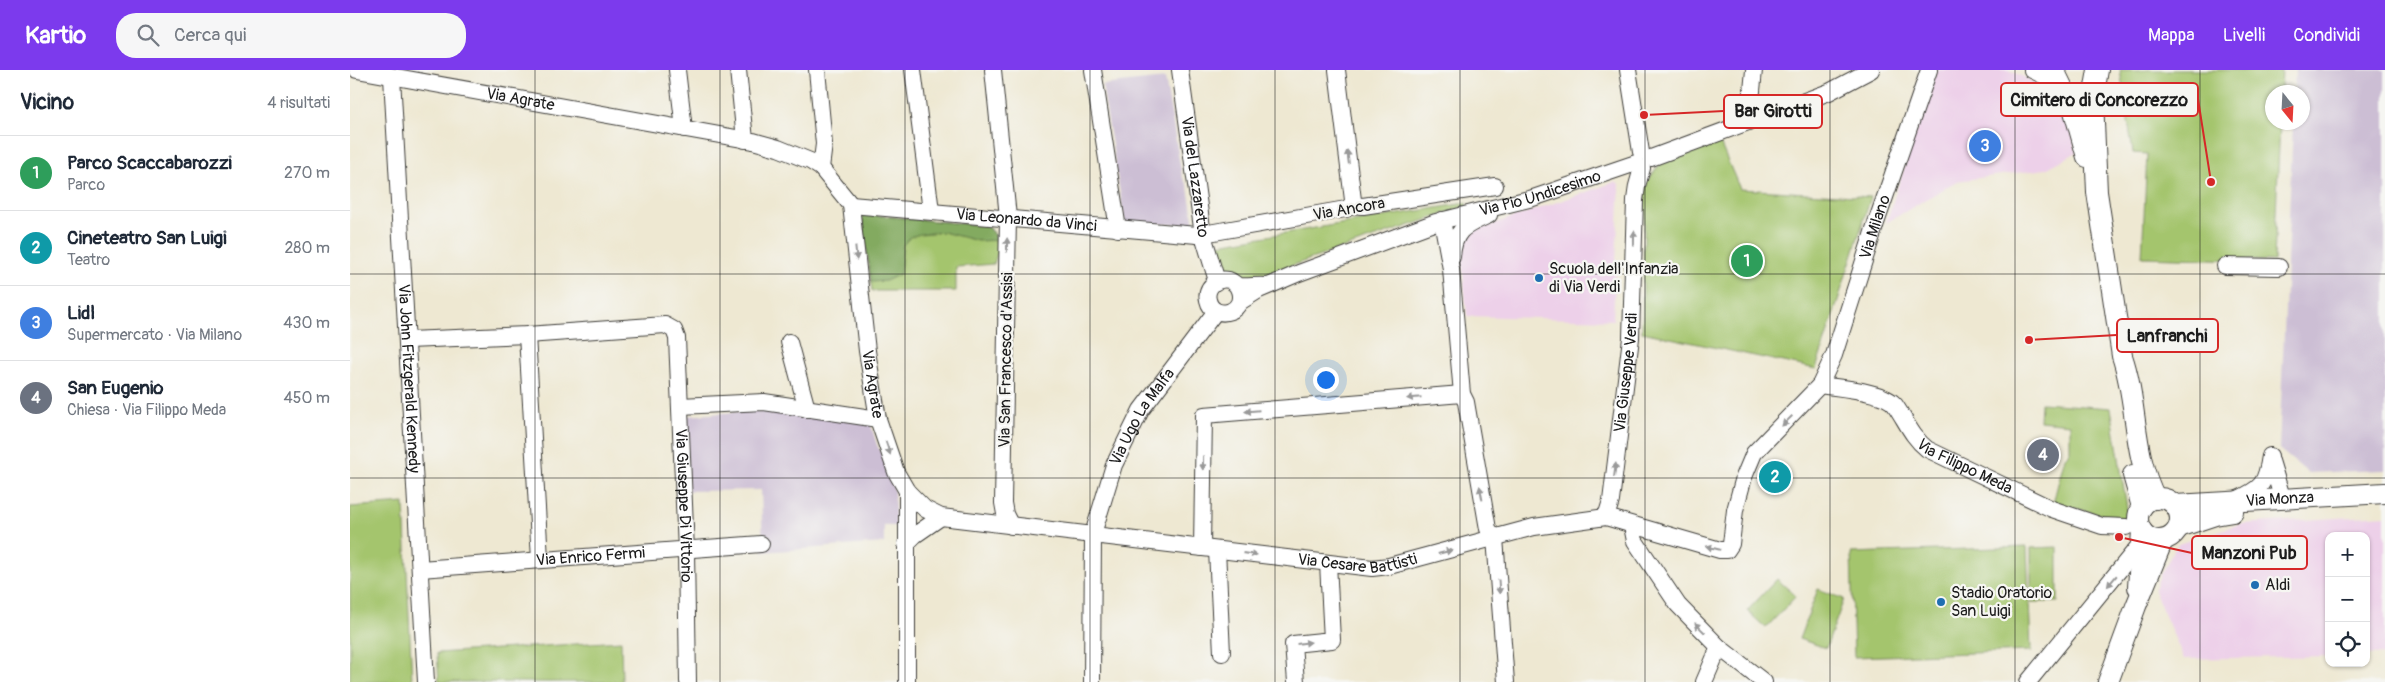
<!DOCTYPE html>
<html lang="it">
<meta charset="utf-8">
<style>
body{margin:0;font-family:Pangolin,sans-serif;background:#f6f6f7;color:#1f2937}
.controls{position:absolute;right:15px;bottom:15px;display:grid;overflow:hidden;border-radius:10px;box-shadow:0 1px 4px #0004}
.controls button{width:45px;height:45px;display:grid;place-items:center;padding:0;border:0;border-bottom:1px solid #e0e1e3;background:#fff;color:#1f2937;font:25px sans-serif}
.compass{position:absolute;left:1915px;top:15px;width:45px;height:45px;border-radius:50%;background:#fff;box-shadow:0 1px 4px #0004;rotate:162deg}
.you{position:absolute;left:975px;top:309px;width:18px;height:18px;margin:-12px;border:4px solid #fff;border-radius:50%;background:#1a73e8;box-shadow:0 0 0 8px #1a73e833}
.badge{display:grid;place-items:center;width:32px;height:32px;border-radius:50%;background:#7c3aed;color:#fff;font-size:16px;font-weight:700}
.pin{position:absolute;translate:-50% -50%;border:2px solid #fff;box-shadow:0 1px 5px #0006}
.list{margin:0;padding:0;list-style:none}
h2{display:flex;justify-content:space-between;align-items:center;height:65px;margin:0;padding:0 20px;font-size:21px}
h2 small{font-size:16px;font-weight:400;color:#747a83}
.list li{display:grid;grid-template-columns:32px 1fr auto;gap:15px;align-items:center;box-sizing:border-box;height:75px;padding:0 20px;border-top:1px solid #e0e1e3}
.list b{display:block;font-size:19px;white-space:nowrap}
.list p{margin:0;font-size:16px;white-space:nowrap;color:#747a83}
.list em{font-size:16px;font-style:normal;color:#747a83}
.icon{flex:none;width:28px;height:28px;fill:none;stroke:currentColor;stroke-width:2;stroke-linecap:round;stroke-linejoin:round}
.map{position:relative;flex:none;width:2035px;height:612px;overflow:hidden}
header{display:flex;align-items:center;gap:30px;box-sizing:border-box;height:70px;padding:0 25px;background:#7c3aed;color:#fff}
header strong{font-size:24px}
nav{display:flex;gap:28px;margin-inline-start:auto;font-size:18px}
.search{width:350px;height:45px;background:#f6f6f7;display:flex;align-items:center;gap:12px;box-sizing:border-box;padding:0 18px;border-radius:20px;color:#747a83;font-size:19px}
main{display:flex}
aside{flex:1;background:#fff}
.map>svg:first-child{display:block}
.built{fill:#edd0e9}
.industrial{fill:#ccbed4}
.green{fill:#a4c56d;stroke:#607044}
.forest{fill:#83aa60;stroke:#50633e}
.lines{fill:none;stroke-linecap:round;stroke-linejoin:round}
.minor-casing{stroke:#3c3b37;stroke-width:18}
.major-casing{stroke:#3c3b37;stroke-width:22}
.minor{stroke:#fff;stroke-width:16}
.major{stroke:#fff;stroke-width:20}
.oneway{fill:#999}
.grid{fill:none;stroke:#1c1c1c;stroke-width:1;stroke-opacity:0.55}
.poi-dot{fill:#1f6fb2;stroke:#f6f6f2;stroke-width:2}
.labels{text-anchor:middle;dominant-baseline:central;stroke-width:4.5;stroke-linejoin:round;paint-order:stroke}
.street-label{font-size:16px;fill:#1c1c1c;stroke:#f6f6f2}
.poi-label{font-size:16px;fill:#1c1c1c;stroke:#f6f6f2;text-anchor:start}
.leader{fill:none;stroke:#d62828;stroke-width:2}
.callout-dot{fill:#d62828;stroke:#f6f6f2;stroke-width:2}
.callout{fill:#f6f6f2;stroke:#d62828;stroke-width:2}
.callout-label{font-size:18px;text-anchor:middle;font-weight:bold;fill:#1c1c1c}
</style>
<header>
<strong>Kartio</strong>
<div class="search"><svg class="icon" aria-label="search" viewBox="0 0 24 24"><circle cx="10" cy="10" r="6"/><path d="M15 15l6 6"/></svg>Cerca qui</div>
<nav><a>Mappa</a><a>Livelli</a><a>Condividi</a></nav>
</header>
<main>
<aside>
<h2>Vicino<small>4 risultati</small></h2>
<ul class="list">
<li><span class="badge" style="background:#2e9e5b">1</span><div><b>Parco Scaccabarozzi</b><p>Parco</p></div><em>270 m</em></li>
<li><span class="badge" style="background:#0f9aa8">2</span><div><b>Cineteatro San Luigi</b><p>Teatro</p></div><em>280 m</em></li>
<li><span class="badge" style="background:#3f7fe0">3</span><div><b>Lidl</b><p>Supermercato · Via Milano</p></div><em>430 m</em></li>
<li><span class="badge" style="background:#6b7280">4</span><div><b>San Eugenio</b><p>Chiesa · Via Filippo Meda</p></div><em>450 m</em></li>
</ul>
</aside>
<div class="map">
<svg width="2035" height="612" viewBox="0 0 2035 612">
<rect width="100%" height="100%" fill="#f6f6f2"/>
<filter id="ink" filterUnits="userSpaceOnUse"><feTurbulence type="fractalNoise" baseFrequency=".02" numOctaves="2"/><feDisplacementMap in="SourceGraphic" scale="10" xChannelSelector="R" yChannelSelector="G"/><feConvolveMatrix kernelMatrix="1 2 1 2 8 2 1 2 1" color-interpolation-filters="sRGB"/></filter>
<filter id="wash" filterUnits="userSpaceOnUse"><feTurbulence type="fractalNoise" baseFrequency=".0096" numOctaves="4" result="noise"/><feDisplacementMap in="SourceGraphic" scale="20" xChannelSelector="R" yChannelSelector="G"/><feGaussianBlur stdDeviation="1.12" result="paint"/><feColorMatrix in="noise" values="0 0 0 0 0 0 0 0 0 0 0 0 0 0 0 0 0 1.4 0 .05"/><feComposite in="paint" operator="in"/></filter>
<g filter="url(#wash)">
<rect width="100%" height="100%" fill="#eee8d2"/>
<path class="built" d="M1586 0H1659L1682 11 1700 22 1710 32 1717 45 1727 82 1696 99 1607 111 1536 153Z
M1265 112 1270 115 1263 250 1117 246 1110 171 1118 163Z
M2035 445V584L2016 585V466H1979V586L1834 589 1804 521 1811 503 1828 474 1890 454Z"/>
<path class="industrial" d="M1945 0H2035V400L1958 403 1929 379 1943 53 1952 52V22H1944Z
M815 8 832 106 838 117 844 155 775 153 752 15Z
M410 340 520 352 527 375 543 405 546 456H534V473L413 482 411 420 338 421 336 346Z"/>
<path class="green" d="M1770 0H1932L1931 22H1922V52L1930 53 1924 191 1792 187 1797 84 1783 83Z
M1370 73 1390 119 1521 127 1466 299 1292 262 1295 114 1311 93Z
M1116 133 1117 136 899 210C881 203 868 195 863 175Z
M512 144 637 156C653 171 650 175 644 194L606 197V221H522Z
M1691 333 1761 338 1779 451 1703 433 1715 387 1720 382V354L1690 351Z
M54 433 62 612H0V437Z
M1677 477 1681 581 1504 587 1501 483Z
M1708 477V532H1681V478Z
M1427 509 1446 526 1416 558 1397 541Z
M1468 519 1494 529 1476 578 1449 569Z
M271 571 272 612H89L87 583Z"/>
<path class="forest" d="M512 144 637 156 648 170 628 171 593 162 570 164 560 167 553 175 550 204 536 211 521 212Z"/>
</g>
<g filter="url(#ink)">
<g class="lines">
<defs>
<g id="minor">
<path id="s1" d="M7 0 403 71 428 78 460 91 471 98 501 135 517 281 528 349 546 402 557 421 575 439 591 447 1022 498 1039 496 1184 457 1256 447 1370 480H1377L1381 474 1385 440 1394 407 1404 383 1470 315 1484 285 1526 153 1579 0"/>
<path d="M327 0 334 59"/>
<path d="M388 0 395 70"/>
<path d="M467 0 474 74 471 98"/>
<path d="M563 0 581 141"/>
<path d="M643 0 658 147 653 433 655 444 661 456"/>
<path d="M743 0 768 159"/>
<path id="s2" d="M830 0 853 165 867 211"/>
<path d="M987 0 1003 130 1002 135"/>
<path d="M1278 0 1291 82"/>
<path d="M1682 0 1711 14"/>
<path id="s3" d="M42 7 76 612"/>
<path d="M1399 52 1404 0"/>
<path d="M1301 88 1479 22 1521 0"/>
<path id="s4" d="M501 135 847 165 996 139 1002 135 1013 136 1145 116"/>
<path d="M1092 150 1101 199 1112 324 1116 332 1138 459 1145 468"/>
<path d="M1102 187C1104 159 1115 156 1139 145"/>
<path d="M1875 196 1929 197"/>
<path d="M887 216C901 242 863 253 858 230 855 218 866 207 879 210 883 211 885 215 889 216 897 217 908 215 916 216"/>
<path id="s5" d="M890 232 909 220 949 203 1086 152 1183 128 1286 93"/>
<path d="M177 265 190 489"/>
<path id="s6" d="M58 270 177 265 315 255 324 260 327 268 336 481 338 612"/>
<path d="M439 272 457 339"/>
<path id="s7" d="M1470 315C1488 318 1535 321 1545 335 1556 351 1562 367 1577 379L1702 439 1752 456 1776 457"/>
<path d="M330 336 414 332 528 349"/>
<path d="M1921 391 1932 427"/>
<path d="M1886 430C1912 418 1916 414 1920 386"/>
<path id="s8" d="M1256 447 1261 431 1281 268 1285 130 1287 116 1292 98"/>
<path d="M1282 456 1285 471 1328 535 1369 577 1414 612"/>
<path d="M1145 468 1156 612"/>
<path d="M556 474 565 465 591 447"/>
<path d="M852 478 854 345 1112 324"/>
<path d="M867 480 872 583"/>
<path id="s9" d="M70 499 411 474"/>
<path d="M557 612V421"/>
<path id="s10" d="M742 612 743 464 764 395 791 340 866 241"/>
<path d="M946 612 943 574 982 570 978 493"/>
<path d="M1354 612 1369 577"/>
<path d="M1678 612 1792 472"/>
</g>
<g id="major">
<path d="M1704 0 1724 41 1737 87"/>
<path d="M1748 0 1743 29 1747 122 1772 286C1788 332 1782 385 1806 429"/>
<path d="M1783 405 1792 437"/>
<circle cx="1809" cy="449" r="21"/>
<path id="s11" d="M1825 435 2035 423"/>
<path d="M1829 457 1865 445 1883 442"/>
<path d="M1788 517 1792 461"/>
<path d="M1758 612 1786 536 1813 470"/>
</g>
</defs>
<use href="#minor" class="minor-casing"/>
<use href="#major" class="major-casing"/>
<use href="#minor" class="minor"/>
<use href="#major" class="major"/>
</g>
<defs><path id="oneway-solid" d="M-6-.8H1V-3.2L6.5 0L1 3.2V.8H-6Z" transform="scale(1.25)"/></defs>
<g class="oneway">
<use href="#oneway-solid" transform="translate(998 87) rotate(-97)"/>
<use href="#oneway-solid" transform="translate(1284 168) rotate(-89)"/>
<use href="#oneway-solid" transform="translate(657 175) rotate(-89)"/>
<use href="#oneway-solid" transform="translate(506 183) rotate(84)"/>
<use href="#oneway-solid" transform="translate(1064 328) rotate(175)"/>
<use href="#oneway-solid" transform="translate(902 341) rotate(175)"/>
<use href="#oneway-solid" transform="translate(1437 351) rotate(135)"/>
<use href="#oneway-solid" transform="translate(538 378) rotate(71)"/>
<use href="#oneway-solid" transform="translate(853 393) rotate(91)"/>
<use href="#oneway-solid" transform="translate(1265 400) rotate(-83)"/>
<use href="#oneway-solid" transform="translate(1131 423) rotate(-101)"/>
<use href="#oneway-solid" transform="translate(1363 478) rotate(-166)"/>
<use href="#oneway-solid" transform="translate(1095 482) rotate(-15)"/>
<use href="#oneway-solid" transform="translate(900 484) rotate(7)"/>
<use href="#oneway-solid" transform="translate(1762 511) rotate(130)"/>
<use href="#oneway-solid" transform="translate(1149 517) rotate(86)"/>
<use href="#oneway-solid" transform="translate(1350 558) rotate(-135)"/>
<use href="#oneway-solid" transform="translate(954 573) rotate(-7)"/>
</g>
</g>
<path class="grid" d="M185 0V612M370 0V612M555 0V612M740 0V612M925 0V612M1110 0V612M1295 0V612M1480 0V612M1665 0V612M1850 0V612M0 204H2035M0 408H2035"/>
<g class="poi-dot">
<circle cx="1189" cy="208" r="5"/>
<circle cx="1905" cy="515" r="5"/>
<circle cx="1591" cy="532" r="5"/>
</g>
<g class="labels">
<g class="street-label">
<text stroke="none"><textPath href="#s1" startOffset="166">Via Agrate</textPath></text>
<text stroke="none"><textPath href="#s2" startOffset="108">Via del Lazzaretto</textPath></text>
<text stroke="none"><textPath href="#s5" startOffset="320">Via Pio Undicesimo</textPath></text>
<text transform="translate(999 139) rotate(-10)">Via Ancora</text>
<text stroke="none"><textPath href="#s4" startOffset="176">Via Leonardo da Vinci</textPath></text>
<text stroke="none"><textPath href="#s1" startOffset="2024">Via Milano</textPath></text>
<text transform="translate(656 290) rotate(-89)">Via San Francesco d'Assisi</text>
<text stroke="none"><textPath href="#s8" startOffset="146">Via Giuseppe Verdi</textPath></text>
<text stroke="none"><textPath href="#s3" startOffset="302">Via John Fitzgerald Kennedy</textPath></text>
<text stroke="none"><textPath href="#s1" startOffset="704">Via Agrate</textPath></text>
<text stroke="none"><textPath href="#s10" startOffset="276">Via Ugo La Malfa</textPath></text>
<text stroke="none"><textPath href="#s7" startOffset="175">Via Filippo Meda</textPath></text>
<text stroke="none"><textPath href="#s11" startOffset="105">Via Monza</textPath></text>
<text stroke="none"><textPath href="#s6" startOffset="444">Via Giuseppe Di Vittorio</textPath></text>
<text stroke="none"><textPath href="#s9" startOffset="171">Via Enrico Fermi</textPath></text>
<text stroke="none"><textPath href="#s1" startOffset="1280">Via Cesare Battisti</textPath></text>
</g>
<g class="poi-label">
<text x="1199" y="199">Scuola dell'Infanzia<tspan x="1199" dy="18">di Via Verdi</tspan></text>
<text x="1915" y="515">Aldi</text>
<text x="1601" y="523">Stadio Oratorio<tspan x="1601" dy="18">San Luigi</tspan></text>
</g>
</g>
<path class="leader" d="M1861 112L1848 29M1294 45L1374 41M1679 270L1767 265M1769 467L1842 483"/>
<g class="callout-dot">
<circle cx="1861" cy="112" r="5"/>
<circle cx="1294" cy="45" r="5"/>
<circle cx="1679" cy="270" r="5"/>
<circle cx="1769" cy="467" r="5"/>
</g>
<g class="callout">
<rect x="1651" y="13" width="197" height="33" rx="5"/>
<rect x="1374" y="25" width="98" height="33" rx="5"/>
<rect x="1767" y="249" width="101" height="33" rx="5"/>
<rect x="1842" y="466" width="115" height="33" rx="5"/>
</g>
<g class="callout-label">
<text x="1749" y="36">Cimitero di Concorezzo</text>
<text x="1423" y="47">Bar Girotti</text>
<text x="1817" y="272">Lanfranchi</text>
<text x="1899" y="489">Manzoni Pub</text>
</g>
</svg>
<div class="controls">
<button>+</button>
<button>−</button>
<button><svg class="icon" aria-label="locate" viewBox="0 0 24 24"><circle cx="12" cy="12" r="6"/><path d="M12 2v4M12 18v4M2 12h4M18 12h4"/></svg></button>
</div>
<svg class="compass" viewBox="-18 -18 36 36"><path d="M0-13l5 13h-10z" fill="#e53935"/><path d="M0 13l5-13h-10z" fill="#747a83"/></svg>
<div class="you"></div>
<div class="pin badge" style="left:1397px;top:191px;background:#2e9e5b">1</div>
<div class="pin badge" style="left:1425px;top:407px;background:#0f9aa8">2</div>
<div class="pin badge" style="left:1635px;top:76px;background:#3f7fe0">3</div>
<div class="pin badge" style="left:1693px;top:385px;background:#6b7280">4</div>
</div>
</main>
